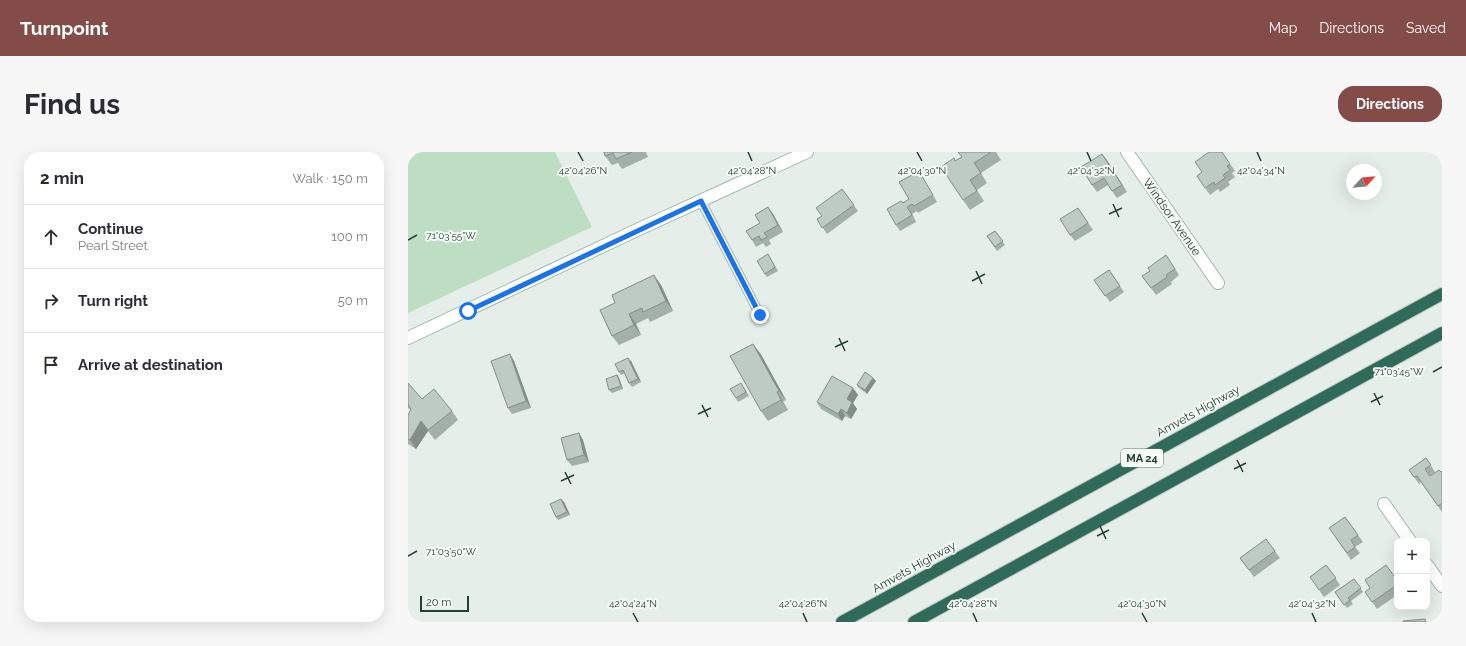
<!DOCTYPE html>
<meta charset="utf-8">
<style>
body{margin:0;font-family:Raleway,sans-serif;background:#f7f7f7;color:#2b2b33}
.controls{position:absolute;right:12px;bottom:12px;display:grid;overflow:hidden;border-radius:8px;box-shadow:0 4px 16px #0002}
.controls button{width:36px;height:36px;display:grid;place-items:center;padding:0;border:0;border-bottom:1px solid #e1e1e2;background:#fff;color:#2b2b33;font:20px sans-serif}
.compass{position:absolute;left:938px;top:12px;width:36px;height:36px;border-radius:50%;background:#fff;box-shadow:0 4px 16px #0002;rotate:64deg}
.scale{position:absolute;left:12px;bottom:10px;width:49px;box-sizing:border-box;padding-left:4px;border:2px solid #243f35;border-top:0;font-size:11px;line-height:14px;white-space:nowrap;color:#243f35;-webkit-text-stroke:3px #f5faf7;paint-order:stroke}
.stop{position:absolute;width:12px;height:12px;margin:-9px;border:3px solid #1a73e8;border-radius:50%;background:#fff}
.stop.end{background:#1a73e8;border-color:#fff;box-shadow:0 1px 4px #0008}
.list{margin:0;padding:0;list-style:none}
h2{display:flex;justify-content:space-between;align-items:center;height:52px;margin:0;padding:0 16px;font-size:17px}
h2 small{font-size:13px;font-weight:400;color:#7c7c81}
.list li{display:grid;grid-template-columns:26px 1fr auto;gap:12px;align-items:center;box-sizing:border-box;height:64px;padding:0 16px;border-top:1px solid #e1e1e2}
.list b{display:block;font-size:15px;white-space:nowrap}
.list p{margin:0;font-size:13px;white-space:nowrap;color:#7c7c81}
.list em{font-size:13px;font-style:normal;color:#7c7c81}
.icon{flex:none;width:22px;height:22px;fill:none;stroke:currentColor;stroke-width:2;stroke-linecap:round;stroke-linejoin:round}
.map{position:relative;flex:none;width:1034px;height:470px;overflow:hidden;border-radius:16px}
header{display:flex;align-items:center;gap:24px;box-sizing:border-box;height:56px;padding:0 20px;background:#834c48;color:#fff}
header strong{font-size:19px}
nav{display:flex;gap:22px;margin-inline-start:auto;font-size:14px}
.intro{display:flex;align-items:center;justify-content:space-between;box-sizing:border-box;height:96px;padding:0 24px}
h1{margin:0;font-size:28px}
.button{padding:10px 18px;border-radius:16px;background:#834c48;color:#fff;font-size:14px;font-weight:700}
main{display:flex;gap:24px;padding:0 24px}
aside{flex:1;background:#fff;border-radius:16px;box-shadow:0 4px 16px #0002}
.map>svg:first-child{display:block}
.green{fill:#bedec4}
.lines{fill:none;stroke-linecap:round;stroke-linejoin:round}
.lane-casing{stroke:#a7b6af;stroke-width:10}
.street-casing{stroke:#a7b6af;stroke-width:14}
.secondary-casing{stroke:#a3b9af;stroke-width:14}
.highway-casing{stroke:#c2c9c6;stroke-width:14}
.lane{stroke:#fff;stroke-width:8}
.street{stroke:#fff;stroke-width:12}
.secondary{stroke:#fff;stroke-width:12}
.highway{stroke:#306b59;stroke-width:12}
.wall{fill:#a3afa9}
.shaded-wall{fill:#848e89}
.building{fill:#bdcbc4;stroke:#848e89}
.route{stroke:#1a73e8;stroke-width:5}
.ticks{fill:none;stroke:#243f35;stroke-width:1.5}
.labels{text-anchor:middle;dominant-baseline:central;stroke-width:4;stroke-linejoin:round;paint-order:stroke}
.shield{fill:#f5faf7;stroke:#63776f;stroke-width:1}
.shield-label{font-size:11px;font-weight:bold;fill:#243f35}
.street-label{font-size:12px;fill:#243f35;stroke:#f5faf7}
.ticks-label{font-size:10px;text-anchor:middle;fill:#243f35;stroke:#f5faf7;stroke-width:4;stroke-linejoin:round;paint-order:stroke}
</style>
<header>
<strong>Turnpoint</strong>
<nav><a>Map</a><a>Directions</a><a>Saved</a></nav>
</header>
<div class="intro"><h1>Find us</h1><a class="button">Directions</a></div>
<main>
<aside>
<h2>2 min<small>Walk · 150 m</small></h2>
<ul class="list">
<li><svg class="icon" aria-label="ahead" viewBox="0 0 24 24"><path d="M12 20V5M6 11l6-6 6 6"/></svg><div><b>Continue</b><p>Pearl Street</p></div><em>100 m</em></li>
<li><svg class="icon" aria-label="right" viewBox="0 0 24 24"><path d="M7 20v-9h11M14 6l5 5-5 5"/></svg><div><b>Turn right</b></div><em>50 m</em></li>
<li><svg class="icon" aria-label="arrive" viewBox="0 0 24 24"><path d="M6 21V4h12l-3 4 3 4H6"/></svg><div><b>Arrive at destination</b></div></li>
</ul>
</aside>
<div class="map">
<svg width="1034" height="470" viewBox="0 0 1034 470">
<rect width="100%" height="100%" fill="#e5eee9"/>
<path class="green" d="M0 0H147L184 75 0 161Z"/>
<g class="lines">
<defs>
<path id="lane" d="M293 49 352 163"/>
<path id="street" d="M719 0 810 131
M976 352 1002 389
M1019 413 1034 434"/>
<path id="secondary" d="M0 186 229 78 399 0"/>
<path id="highway" d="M434 470 1034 142
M506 470 1034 181"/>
</defs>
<use href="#lane" class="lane-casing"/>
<use href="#street" class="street-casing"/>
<use href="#secondary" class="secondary-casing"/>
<use href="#highway" class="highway-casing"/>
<use href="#lane" class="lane"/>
<use href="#street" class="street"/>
<use href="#secondary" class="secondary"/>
<use href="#highway" class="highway"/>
</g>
<path class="wall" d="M196 0H238L240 5 214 17 210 11 204 13 197 4Z
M550 0H588L593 8 573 21 579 31 569 38 576 49 562 58 555 48 548 9 554 5Z
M814 0 827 19 824 21 827 25 820 30 822 33 812 40 810 37 802 43 789 24 794 20Z
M694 2 719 40 709 46 700 33 689 40 684 33Z
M511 19 515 26 529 50 510 61 509 59 504 62 508 70 492 79 488 73 495 51 501 47Z
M434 37 450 59 419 82 409 67 414 64Z
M360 55 365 62 375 80 361 88 363 92 358 95 355 91 348 95 344 88Z
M670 56 685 78 667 89 662 83Z
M587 79 597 93 589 99 579 84Z
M360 102 370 119 359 125 357 122Z
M758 103 771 123 763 130 764 132 748 143 734 124 742 119Z
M701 118 716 140 702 150 686 128Z
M253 133 265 159 242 170 240 166 228 172 233 183 211 193 204 184 192 158Z
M352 201 378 248 375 250 380 258 360 269 353 259Z
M102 202 106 209 123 256 104 262 100 256Z
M223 209 233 230 224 235 221 231 217 221 213 223 211 220Z
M209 223 211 226 215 237 204 241 201 238Z
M465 226 468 229 459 242 451 236 449 233Z
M0 231 14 247 44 259 50 268 27 288 20 279 8 297 0 292V263L3 258 0 256Z
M336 235 341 244 330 250 328 246Z
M445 236 450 243 445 251 449 257 443 267 437 264 434 269 413 257 409 250Z
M171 281 175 288 181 310 164 314 159 308Z
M1018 306 1027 320 1021 324H1022L1034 319V360L1013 330 1011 332 1001 318Z
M153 347 156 350 162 363 150 368 148 365Z
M937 365 955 390 947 395 952 401 943 408 921 376Z
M858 387 872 406 846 425 832 406Z
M918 413 932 433 916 445 902 425Z
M946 427 955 440 943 449 945 452 939 456 927 440Z
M989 428V443L969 457 957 440Z"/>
<path class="shaded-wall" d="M694 2 699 8 719 40 714 33Z
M360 55 365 62 375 80 370 73Z
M499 55 504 62 508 70 504 63Z
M246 123 253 133 265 159 258 149Z
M221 162 228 172 233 183 226 173Z
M345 192 352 201 378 248 371 239Z
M102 202 106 209 123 256 118 249Z
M220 206 223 209 233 230 230 227Z
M209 223 211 226 215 237 213 234Z
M465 226 468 229 459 242 457 238Z
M445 236 450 243 445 251 449 257 443 267 439 261V247Z
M369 240 375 250 380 258 373 248Z
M433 257 437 264 434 269 430 262Z
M13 269 20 279 8 297 2 288Z
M171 281 175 288 181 310 176 303Z
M153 347 156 350 162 363 159 360Z"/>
<path class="building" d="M196 0H224L208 7 205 1 197 4Z
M550 0H583L566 11 573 21 562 28 569 39 555 48 533 15 546 6 547 9 554 5Z
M801 0H814L822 12 819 14 822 18 815 23 817 26 807 33 806 30 797 36 789 24 794 20 787 10Z
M694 2 714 33 704 39 696 26 684 33 673 15Z
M511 19 525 43 506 54 504 52 499 55 504 63 488 73 479 57 493 49 495 51 501 47 491 30Z
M434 37 446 53 414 76 409 67 414 64 408 56Z
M360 55 370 73 356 81 359 85 353 88 351 84 344 88 338 79 352 71 347 63Z
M670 56 680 71 662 83 652 67Z
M587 79 595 89 587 95 579 84Z
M360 102 367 115 357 122 349 109Z
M758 103 767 117 758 123 759 125 743 136 734 124 742 119 740 116Z
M701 118 712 134 697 144 686 128Z
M246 123 258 149 235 160 234 156 221 162 226 173 204 184 192 158 207 151 204 143Z
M345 192 371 239 369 240 373 248 353 259 322 204Z
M102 202 118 249 100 256 83 209Z
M220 206 230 227 221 231 215 218 211 220 207 212Z
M457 220 465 226 457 238 449 233Z
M209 223 213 234 201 238 198 227Z
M424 224 445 236 439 247 444 250 439 261 433 257 430 262 409 250Z
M0 231 14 247 26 237 44 259 20 278 13 269 2 288 0 287V263L3 257 0 253Z
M333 231 338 240 328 246 322 237Z
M171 281 176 303 159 308 153 286Z
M1018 306 1023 313 1017 317 1022 324 1031 318 1033 320 1034 319V351L1030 354 1009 324 1006 325 1001 318Z
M153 347 159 360 148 365 142 352Z
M937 365 950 383 943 388 947 395 939 401 921 376Z
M858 387 867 399 841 418 832 406Z
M918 413 928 426 911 438 902 425Z
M978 413 989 428V433L964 450 957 440 962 436 957 428Z
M946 427 953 436 940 446 942 448 936 453 927 440Z
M1017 467 1018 470H995V469Z"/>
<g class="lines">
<path class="route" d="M60 159 293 49 352 163"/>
</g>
<path class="ticks" d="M170 0 175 9M340 0 344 9M509 0 514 9M679 0 683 9M849 0 853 9M705 52 711 65M701 62 714 56M0 88 9 83M568 119 574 132M564 129 577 122M431 186 437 199M427 195 440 189M1025 220 1034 215M966 241 972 253M963 250 975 244M294 253 300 265M290 262 303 256M829 308 835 320M826 317 838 311M157 320 163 332M153 329 166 323M692 374 698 387M689 384 701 378M0 404 9 399M225 461 230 470M395 461 399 470M565 461 569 470M734 461 739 470M904 461 908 470"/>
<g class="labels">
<rect class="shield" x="713" y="297" width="42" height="18" rx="3"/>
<g class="shield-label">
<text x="734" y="306">MA 24</text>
</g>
<g class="street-label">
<text transform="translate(764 65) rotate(55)">Windsor Avenue</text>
<text transform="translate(790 259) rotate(-29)">Amvets Highway</text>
<text transform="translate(506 415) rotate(-29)">Amvets Highway</text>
</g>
</g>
<g class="ticks-label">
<text x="175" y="22">42°04'26"N</text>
<text x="344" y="22">42°04'28"N</text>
<text x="514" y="22">42°04'30"N</text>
<text x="683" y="22">42°04'32"N</text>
<text x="853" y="22">42°04'34"N</text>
<text x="43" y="87">71°03'55"W</text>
<text x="991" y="223">71°03'45"W</text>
<text x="43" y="403">71°03'50"W</text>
<text x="225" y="455">42°04'24"N</text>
<text x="395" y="455">42°04'26"N</text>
<text x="565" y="455">42°04'28"N</text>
<text x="734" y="455">42°04'30"N</text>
<text x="904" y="455">42°04'32"N</text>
</g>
</svg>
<div class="controls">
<button>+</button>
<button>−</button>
</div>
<svg class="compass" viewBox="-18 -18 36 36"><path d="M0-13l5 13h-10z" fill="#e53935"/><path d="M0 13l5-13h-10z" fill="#7c7c81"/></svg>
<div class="scale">20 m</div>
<div class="stop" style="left:60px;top:159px"></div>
<div class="stop end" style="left:352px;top:163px"></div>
</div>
</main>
